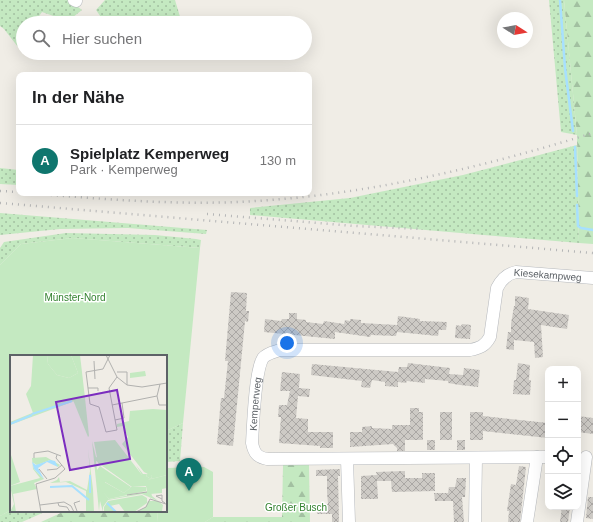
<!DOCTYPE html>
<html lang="de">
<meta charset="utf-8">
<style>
body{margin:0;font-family:Arial,sans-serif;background:#f2f2f2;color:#202124}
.controls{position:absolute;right:12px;bottom:12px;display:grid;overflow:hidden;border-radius:8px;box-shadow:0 4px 16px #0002}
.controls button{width:36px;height:36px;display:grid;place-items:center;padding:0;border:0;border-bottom:1px solid #e0e0e0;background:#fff;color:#202124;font:20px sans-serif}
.compass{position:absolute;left:497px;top:12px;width:36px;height:36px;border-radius:50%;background:#fff;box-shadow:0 4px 16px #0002;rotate:101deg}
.you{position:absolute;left:287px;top:343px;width:14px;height:14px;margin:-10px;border:3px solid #fff;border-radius:50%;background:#1a73e8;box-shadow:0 0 0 6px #1a73e833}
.badge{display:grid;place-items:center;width:26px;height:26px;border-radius:50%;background:#0f766e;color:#fff;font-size:13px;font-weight:700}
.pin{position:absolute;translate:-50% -33px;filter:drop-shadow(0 1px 2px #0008)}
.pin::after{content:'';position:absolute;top:21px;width:14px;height:12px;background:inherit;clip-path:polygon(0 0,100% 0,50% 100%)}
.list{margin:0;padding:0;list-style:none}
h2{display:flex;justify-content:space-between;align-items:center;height:52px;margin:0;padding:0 16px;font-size:17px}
h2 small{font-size:13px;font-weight:400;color:#757577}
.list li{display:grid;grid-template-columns:26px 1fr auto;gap:12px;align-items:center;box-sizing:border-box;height:72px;padding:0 16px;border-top:1px solid #e0e0e0}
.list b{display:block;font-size:15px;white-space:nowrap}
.list p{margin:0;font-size:13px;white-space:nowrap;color:#757577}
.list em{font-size:13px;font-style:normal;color:#757577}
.icon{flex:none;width:22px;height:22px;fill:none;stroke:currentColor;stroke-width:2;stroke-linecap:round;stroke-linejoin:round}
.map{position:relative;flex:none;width:593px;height:522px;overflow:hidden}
.search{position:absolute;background:#fff;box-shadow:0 4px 16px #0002;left:16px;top:16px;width:296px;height:44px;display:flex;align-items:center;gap:10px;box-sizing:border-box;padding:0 14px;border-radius:22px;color:#757577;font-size:15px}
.panel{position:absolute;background:#fff;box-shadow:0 4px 16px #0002;left:16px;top:72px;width:296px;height:124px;border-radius:8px}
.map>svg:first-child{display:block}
.grass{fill:url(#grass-dots)}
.forest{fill:url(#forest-firs)}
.green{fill:#c4e9c1}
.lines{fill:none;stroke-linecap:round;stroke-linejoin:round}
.stream{stroke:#a7e0ff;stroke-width:2.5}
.building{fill:url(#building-cross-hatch)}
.minor-casing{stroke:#b6b9bd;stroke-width:13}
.minor{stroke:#fff;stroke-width:12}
.rail{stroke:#b4b5b6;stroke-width:2.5;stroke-dasharray:1 5;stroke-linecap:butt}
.labels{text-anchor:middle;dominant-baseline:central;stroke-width:3;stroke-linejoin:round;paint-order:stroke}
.street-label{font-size:10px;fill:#5d6267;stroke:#fff}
.park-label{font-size:10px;fill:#338230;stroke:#fff}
.inset-river{fill:none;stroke:#a7e0ff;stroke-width:2}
.inset-road{fill:none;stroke:#b1b1af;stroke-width:1}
.view{fill:#7b2cbf;fill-opacity:0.15;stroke:#7b2cbf;stroke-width:2}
.inset-edge{fill:none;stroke:#5d6267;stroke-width:2}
</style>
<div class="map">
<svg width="593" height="522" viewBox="0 0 593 522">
<defs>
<pattern id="grass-dots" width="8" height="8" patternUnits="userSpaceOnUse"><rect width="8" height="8" fill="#c4e9c1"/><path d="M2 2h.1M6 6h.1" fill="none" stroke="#a2c0a1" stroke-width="1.8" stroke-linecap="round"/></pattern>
<pattern id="forest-firs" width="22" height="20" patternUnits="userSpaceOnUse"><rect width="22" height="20" fill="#c4e9c1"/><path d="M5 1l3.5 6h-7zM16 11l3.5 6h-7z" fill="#a2c0a1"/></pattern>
<pattern id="building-cross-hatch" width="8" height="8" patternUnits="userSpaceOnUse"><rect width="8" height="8" fill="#cdcac5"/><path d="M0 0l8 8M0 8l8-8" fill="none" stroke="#aaa7a4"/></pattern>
</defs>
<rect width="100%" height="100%" fill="#f0ede6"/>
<path class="grass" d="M0 0H69L82 10 68 21 42 12 34 23H23V39L18 47 4 29 0 26Z
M105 0H175L181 20 175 23H105L96 10Z
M549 0H564L577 135 561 132Z
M577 145 579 243 250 215V208L350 198 463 175Z
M0 168 19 170V185L0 184Z
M0 213 207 230 206 234 128 228 60 229 0 235Z
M66 233 155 235 196 239 201 240 200 248 73 238 21 244 0 265V248L4 242Z
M183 423 180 461 166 462V431Z
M11 510V511H47L22 522H0V516Z"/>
<path class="forest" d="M564 0H593V244L579 243 577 135Z
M283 465H309L310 522H205L213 517H282Z
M65 511H157L158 522H41Z"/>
<path class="green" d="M73 238 200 248 183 423 166 431V356H11V510L0 516V265L21 244Z
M204 467 213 472V517L205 522H158L157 511H166V468Z"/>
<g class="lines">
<path class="stream" d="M560 0 565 68 573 131
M575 147 577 196
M577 205 578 226 581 228 593 230"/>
</g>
<path class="building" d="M231 292 247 293 246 311H249L248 322 245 321 233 446 217 444 221 398H224L228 361H225Z
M515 296 529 298 528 309 569 315 567 329 541 325 543 357 535 358 534 342 514 340V350L506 349 508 332H511V324L514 306H515Z
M289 313H297V319L306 320V322L323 324 324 321 344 324 345 320 350 321V319L361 320V323L397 325 398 316 420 319V321L447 322 446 330H439L438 336 397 332 396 336 371 335 370 337 335 332V339L264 332 265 319 281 321 282 319H289Z
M462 324 471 325 470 339 455 338 456 325 461 326Z
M408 363 450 368 449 374 463 375 464 368 480 370 478 387 460 385 448 383V381L425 379V383L407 381 406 383 398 382V387L385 386V382L372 380 370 388 361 387 362 381 311 375 312 364 398 372 399 367H407Z
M518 363 530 365 529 380H531L530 395 513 394 514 380H516Z
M282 372 300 374 299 388 310 389 309 397 298 396 296 418 308 419V432H333V448H320V446L279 443 281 417H278L279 405H287L290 391H280Z
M410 408H419V412H423V440H405V451H397V448L393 444 350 447V432H362V427L372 426V428L392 429V425H410Z
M440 412H452V440H440Z
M470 412H483V416L548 423V438L483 431V440H470Z
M578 416 593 418V434L578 432Z
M427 440H435V450H427Z
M457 440H465V450H457Z
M519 466 526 467 520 522H508L509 511H507L511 484 516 485Z
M340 469V476H338L339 522H332V514H317V505L328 504 327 492V476H316V470Z
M405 471V478H422V473H435V491L392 492 391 481H377L378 499H361V476L377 475 376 472Z
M457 478H466L465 497H462L464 522H454L453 501H435L434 493H448L449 487H455Z
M588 497H593V519L586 518Z
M562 507H570L568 522H560Z"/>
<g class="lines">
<defs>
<g id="minor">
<path d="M74 0 76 1"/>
<path id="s1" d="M548 457 267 459C257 457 254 453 252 443 253 426 255 370 263 358 267 353 274 352 280 350H470C480 348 485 346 490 337L497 288C501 280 506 274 516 272L593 278"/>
<path d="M347 459 349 522"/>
<path d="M475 522 476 458"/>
<path d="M527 522 537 457"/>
<path d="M577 522 586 457"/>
</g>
</defs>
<use href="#minor" class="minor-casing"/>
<use href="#minor" class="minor"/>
<path class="rail" d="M0 191 19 192
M27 193C103 199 179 206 256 201 371 194 483 167 593 133
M0 203 593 253
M207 214 355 226 422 229"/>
</g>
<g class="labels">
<g class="street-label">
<text stroke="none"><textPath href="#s1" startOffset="732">Kiesekampweg</textPath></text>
<text stroke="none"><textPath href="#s1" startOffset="344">Kemperweg</textPath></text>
</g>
<g class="park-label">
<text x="75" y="297">Münster-Nord</text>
<text x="296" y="507">Großer Busch</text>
</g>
</g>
<g transform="translate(10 355)">
<rect width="157" height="157" fill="#f0ede6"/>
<path d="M37 0H61L68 18 59 23 47 20 38 9ZM75 43 79 81 78 82 63 45ZM62 45V47L0 70V67L32 54ZM82 86 86 102 132 120 126 110 133 119H137L136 121 141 124 138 125 142 141 153 150 152 156 127 157 136 152 138 146H148L132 139 98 145 93 152V157L90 146 89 156ZM86 106 122 132 136 131 137 137 99 144 94 138 95 127 114 138 121 132 90 111 87 115ZM78 94 83 134 84 157H76V136L56 127 40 128 47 125 49 122 50 127 60 126 77 135 80 116ZM0 97 10 127 0 131ZM132 140 137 143V148L124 157H115L109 149 100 151 106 157H94V152L98 146Z" fill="#c4e9c1" fill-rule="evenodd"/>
<path d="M23 0H37L38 9 47 20 59 23 68 18 61 0H70L75 43 23 58 16 39 21 31ZM143 54 157 55V120L141 124 142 121 134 117 112 89 118 82 113 71 107 72V69L119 66 120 56ZM36 102 50 110 48 112 40 105 27 110 22 107 24 114 34 124 24 128 27 134 3 139 6 157H0L4 149 0 131 30 123 23 114 22 103Z" fill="#c4e9c1"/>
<path d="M135 16 136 21 120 23V18ZM105 85 132 120 133 131 121 130 88 108 84 87ZM138 118 142 121 141 124 157 120V133L152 134V138L140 139 137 125 141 124 136 121ZM89 124 114 138 121 132H136V136L99 144 90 134Z" fill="#c4e9c1"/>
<path d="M40 105 45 106 48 112 37 107 28 113 34 124 24 114 22 107 26 110Z" fill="#a7e0ff"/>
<path class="inset-river" d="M22 59 62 46M0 69 22 60M40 132 62 131 79 145M80 138V120M97 148 106 157"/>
<path class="inset-road" d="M96 0 107 22 117 30 132 32 157 28M100 0 93 14 76 17 80 49 89 52 96 77 107 75 99 33 107 22M120 0H152M84 6 85 24M107 17H117V30M150 29 147 41 149 50H157M78 33H88V36M102 50 147 41M105 65 114 63 112 48M24 103V98L38 96 51 101M29 114 37 124M37 115 47 114 52 110M117 140 137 137M152 144 146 141 152 140V146L155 148M48 148 49 151 57 152 60 157M30 150 54 147 61 151 64 157M67 156 64 148 70 146M31 157 26 129 45 123 55 114 46 103 47 100M126 157 136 152 140 144 156 149"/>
<path class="view" d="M107 35 120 104 60 115 46 47Z"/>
<rect width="157" height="157" class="inset-edge"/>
</g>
</svg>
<div class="controls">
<button>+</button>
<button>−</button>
<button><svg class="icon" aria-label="locate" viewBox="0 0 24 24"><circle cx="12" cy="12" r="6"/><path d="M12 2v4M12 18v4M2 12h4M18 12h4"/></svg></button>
<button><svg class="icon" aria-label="layers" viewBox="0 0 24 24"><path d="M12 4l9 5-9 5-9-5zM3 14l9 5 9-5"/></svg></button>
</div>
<svg class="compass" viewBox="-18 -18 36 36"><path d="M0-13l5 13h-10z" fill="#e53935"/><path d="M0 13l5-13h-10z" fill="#757577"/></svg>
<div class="you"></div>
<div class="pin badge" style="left:189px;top:491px">A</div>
<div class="search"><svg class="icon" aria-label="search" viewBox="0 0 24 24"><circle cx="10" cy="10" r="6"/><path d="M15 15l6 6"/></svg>Hier suchen</div>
<section class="panel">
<h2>In der Nähe<small></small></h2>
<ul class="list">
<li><span class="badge">A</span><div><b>Spielplatz Kemperweg</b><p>Park · Kemperweg</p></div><em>130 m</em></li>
</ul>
</section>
</div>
